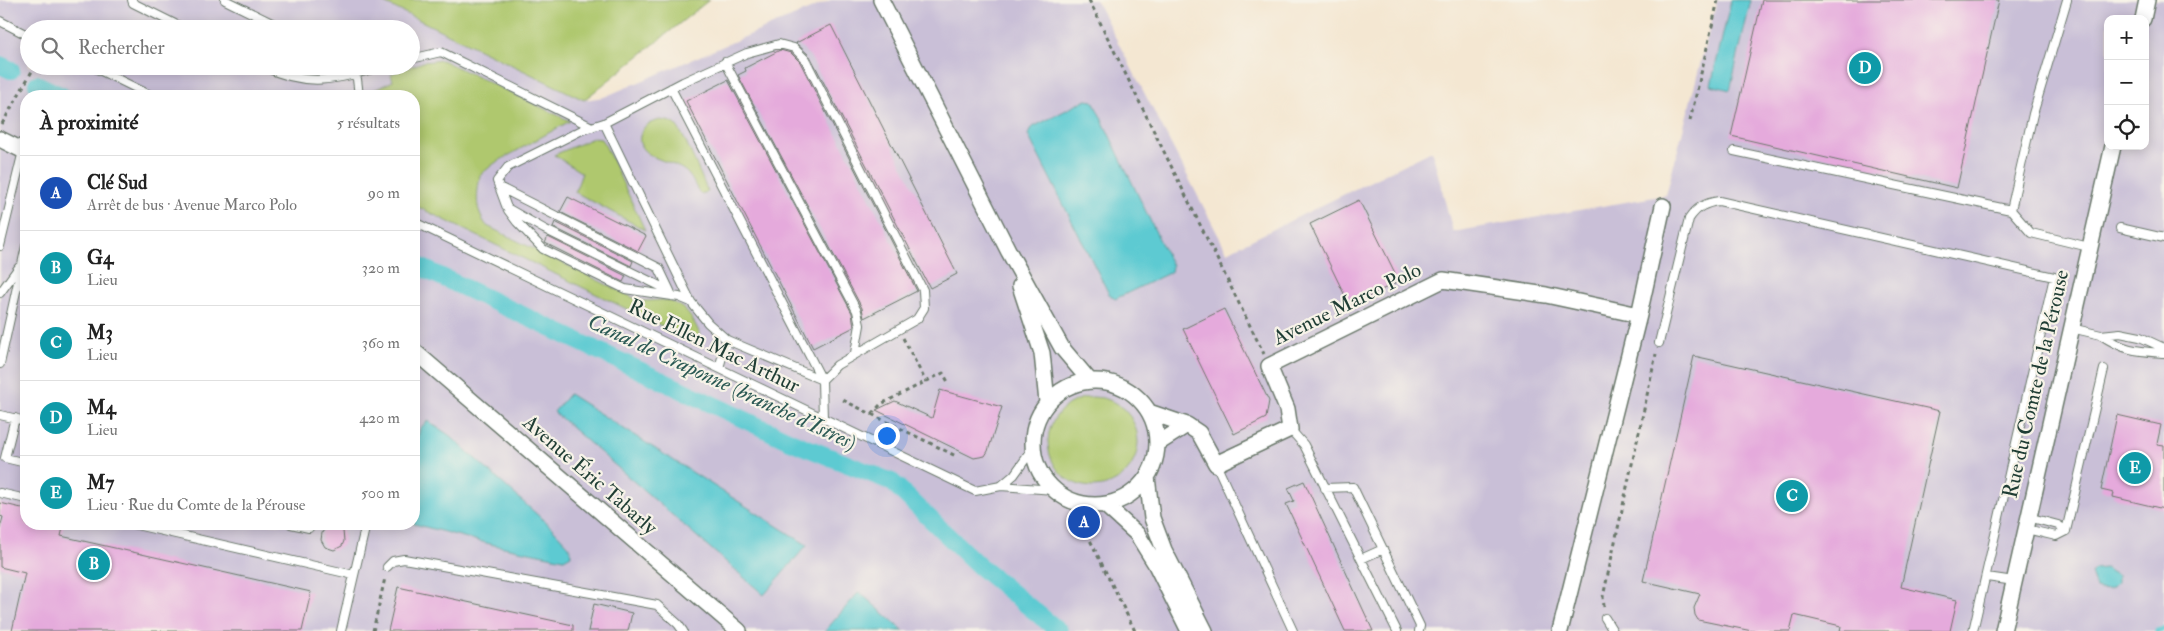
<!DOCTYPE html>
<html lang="fr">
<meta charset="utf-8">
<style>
body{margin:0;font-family:"IM FELL Double Pica",serif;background:#f2f2f2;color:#222}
.controls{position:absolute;right:15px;top:15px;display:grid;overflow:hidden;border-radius:10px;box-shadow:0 2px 12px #0003}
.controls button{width:45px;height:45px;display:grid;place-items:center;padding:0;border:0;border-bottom:1px solid #e0e0e0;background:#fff;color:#222;font:25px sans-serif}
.you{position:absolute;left:886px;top:435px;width:18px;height:18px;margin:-12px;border:4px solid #fff;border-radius:50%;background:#1a73e8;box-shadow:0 0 0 8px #1a73e833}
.badge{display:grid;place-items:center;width:32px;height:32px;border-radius:50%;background:#d1495b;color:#fff;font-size:16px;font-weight:700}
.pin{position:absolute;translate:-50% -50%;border:2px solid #fff;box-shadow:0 1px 5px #0006}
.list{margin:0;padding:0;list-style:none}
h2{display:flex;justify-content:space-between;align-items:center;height:65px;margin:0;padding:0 20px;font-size:21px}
h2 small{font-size:16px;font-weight:400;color:#767676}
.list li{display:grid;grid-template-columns:32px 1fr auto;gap:15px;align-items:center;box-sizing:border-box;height:75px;padding:0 20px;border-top:1px solid #e0e0e0}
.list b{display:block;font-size:19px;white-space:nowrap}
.list p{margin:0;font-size:16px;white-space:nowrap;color:#767676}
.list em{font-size:16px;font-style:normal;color:#767676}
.icon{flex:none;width:28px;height:28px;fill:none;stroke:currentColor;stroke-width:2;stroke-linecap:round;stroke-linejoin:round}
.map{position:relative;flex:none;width:2164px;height:631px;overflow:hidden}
.search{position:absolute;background:#fff;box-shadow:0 2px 12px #0003;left:20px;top:20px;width:400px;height:55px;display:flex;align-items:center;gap:12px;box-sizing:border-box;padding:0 18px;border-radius:28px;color:#767676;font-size:19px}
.panel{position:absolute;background:#fff;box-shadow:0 2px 12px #0003;left:20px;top:90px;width:400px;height:440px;border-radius:20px}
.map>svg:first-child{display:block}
.industrial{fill:#c9bfd7;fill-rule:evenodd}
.green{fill:#afc86e;stroke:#678251}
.water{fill:#5dcad2;stroke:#3e8483}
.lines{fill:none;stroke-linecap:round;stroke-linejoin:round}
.stream{stroke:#5dcad2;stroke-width:5}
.canal{stroke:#5dcad2;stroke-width:18}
.building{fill:#e5aadc}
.lane-casing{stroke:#6a786b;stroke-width:10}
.street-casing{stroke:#6a786b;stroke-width:18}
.path{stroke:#6a786b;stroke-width:3;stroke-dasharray:4 4;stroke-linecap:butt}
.lane{stroke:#fff;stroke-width:8}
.street{stroke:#fff;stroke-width:15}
.labels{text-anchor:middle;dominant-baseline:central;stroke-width:4.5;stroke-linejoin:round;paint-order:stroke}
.street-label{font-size:21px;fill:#1f3d34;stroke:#f7f3e8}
.water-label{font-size:22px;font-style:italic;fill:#2b5954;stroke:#f7f3e8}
</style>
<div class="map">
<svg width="2164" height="631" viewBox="0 0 2164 631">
<rect width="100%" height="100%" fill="#f7f3e8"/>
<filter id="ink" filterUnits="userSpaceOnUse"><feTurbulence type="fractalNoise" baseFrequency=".02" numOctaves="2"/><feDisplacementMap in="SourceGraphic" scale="10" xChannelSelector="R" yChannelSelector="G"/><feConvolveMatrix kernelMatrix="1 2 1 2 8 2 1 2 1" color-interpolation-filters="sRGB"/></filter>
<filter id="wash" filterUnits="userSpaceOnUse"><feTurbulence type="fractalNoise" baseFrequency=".0096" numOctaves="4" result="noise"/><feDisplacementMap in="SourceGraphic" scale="20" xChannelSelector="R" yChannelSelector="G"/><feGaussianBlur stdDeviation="1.12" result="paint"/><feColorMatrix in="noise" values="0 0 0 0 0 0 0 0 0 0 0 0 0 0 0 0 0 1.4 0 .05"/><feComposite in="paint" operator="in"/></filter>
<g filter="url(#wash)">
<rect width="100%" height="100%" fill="#f4e7d2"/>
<path class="industrial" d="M0 0H378L584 100 604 97 831 0H1096L1227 252 1432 151 1453 232 1666 195 1717 0H2164V631H0ZM2108 19H2145V146H2108ZM29 29H411V66H29ZM26 96H414V524H26Z"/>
<path class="green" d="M378 0H709L584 100Z
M442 60 570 121 495 163 480 175C477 194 474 210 487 226L638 300C646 302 654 300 662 300 684 301 696 322 702 340L695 341 680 335 418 207 414 200V96H369L368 93 393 81 391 74 423 62Z
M660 120C665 121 671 121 675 124 683 131 702 178 708 192L700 194C696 188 693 179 688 174 677 160 635 160 640 136 643 124 650 123 660 120Z
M593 138 601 139 605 145 645 230 575 192 582 173 554 155Z
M1048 442a45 45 0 1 1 90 0a45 45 0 1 1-90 0Z"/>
<path class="water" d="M1731 0H1751L1730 90 1711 85Z
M1086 100 1093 101 1172 266 1171 272 1115 299 1109 294 1028 135 1031 128Z
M569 394 807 545 764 595 554 412Z
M428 421 449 435 552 528 569 546 571 555 564 559 494 545 414 524V455L420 428Z
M2105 568 2117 575V583C2111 590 2105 591 2096 588L2091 573 2095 569Z
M859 592 904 631H825Z"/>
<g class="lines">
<path class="stream" d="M2157 631 2164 629"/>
<path class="canal" d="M0 65 11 70
M37 84 62 96
M414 264 790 441 892 482 980 567 1059 631"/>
</g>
<g id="blocks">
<path class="building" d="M1762 0H1999L1957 188 1731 136Z
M831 25 957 274 930 288 810 56 796 43Z
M780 50 791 53 800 62 917 291 864 318 862 308 738 75 746 71 745 68Z
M728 80 852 313 854 327 813 348 686 101Z
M568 197 646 236 638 251 560 212Z
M1359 200 1399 281 1350 306 1310 224Z
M555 222 633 261 631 266 553 227Z
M548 237 626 276 623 282 545 243Z
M1224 309 1269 401 1266 418 1234 434 1183 329Z
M1694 356 1940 411 1901 587 1957 600 1950 631H1840L1841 626 1794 615 1790 631H1752L1698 620 1695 615 1694 608 1700 594 1643 581Z
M940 390 1002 407 988 451 985 456 974 458 876 410 895 401 932 418Z
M2117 415 2161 425 2157 444 2164 445V509L2113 497 2114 493 2101 490Z
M1304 481 1373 631H1345L1286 504 1294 501 1288 488Z
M0 503 26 509V524H64L61 536 311 592 302 631H12L25 573 0 567V528L3 517 0 516Z
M327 524H344L343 531 344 541 342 546 334 550 325 547 321 540 322 533Z
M398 587 573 625V631H388Z
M594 604 632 613 628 631H588Z"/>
</g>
</g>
<g filter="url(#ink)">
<use href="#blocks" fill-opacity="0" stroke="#6a786b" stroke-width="1"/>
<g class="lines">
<defs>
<path id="lane" d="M132 0 133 3 185 29
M225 0 284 29
M0 21 29 36
M411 59 441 52 592 127
M725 62 857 311 860 325 855 353
M91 66 152 96
M263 66C307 88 337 80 382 66
M350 66 357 79 359 96
M671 88 822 380
M604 123 582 130 508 167 497 181 507 208 544 229 670 291 672 296
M1734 151 2011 210 2031 233 2089 247
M499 187 659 268 670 291
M508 210 517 222 543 249 625 289 679 297 691 302
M2011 210 2033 114 2067 0
M414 222 975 491 1001 486
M2120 228 2164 238
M0 246 23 151
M0 293 19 267
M2071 328 2101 335 2120 333 2140 337 2164 348
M2101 335C2125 351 2136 351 2164 353
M727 340 822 380
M1659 343 1689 219C1697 207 1705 203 1719 201L2054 277 1973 631
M0 364 26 246
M719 368 727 340 708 323 691 302 604 123 683 82 747 53 779 44 794 48 805 59 923 290 924 308 917 319 837 365 822 380 823 419
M0 415 26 421
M15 418 5 458 26 463
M1290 429 1304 445 1397 631
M1032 450 1014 475 1001 486 1054 490
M1216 464 1293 631
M1325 488 1353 487 1420 626 1419 631
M0 493 26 499
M132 524 354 575
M291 524 309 528
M2026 529 2056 536 2066 531 2058 525 2028 517
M2066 531 2104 369
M1361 559 1383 549
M387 567 393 561 404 559 657 605 678 624 683 631
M1987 577 2014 581
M1605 618 1613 631
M341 631 366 524"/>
<path id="street" d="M881 0 1009 252 1062 348 1089 380
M2143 19 2147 0
M0 139 26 152
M1020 286 1042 353 1047 402
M414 351 739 631
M1033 443a62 62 0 1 1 124 0a62 62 0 1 1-124 0Z
M1149 412 1187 425 1157 444
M1187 425 1199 433 1216 464 1290 429 1287 409 1269 366 1443 280 1546 295 1639 315
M1147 477 1152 518 1164 550 1205 631
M1105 505 1137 534 1155 563 1189 631
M1560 631 1639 315 1663 206
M2003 631 2113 146"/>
</defs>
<use href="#lane" class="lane-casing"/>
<use href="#street" class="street-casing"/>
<path class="path" d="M1089 0 1264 354
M1690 121 1718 0
M2 124 35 66
M903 338 926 382
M843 400 956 456
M872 414 881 404 943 373 948 382
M1078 503 1088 536 1135 631
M1604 607 1603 597 1656 354
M373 631 385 578"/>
<use href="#lane" class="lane"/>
<use href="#street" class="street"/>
</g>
</g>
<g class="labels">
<g class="street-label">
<text transform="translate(1347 304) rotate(-26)">Avenue Marco Polo</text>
<text transform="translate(714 346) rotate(26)">Rue Ellen Mac Arthur</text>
<text transform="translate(2036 384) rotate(-77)">Rue du Comte de la Pérouse</text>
<text transform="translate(590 475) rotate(41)">Avenue Éric Tabarly</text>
</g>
<g class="water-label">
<text transform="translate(722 382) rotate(25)">Canal de Craponne (branche d'Istres)</text>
</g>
</g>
</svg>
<div class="controls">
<button>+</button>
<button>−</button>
<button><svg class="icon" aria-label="locate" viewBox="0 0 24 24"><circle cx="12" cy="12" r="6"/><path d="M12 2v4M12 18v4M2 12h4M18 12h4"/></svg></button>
</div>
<div class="you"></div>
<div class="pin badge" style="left:1084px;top:522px;background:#1a4fb4">A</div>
<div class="pin badge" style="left:94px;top:564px;background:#0f9aa8">B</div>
<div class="pin badge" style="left:1792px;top:496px;background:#0f9aa8">C</div>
<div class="pin badge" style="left:1865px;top:68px;background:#0f9aa8">D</div>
<div class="pin badge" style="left:2135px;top:468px;background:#0f9aa8">E</div>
<div class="search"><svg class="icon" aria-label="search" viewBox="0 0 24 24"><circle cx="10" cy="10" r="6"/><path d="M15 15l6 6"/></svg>Rechercher</div>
<section class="panel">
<h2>À proximité<small>5 résultats</small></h2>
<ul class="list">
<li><span class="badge" style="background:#1a4fb4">A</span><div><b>Clé Sud</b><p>Arrêt de bus · Avenue Marco Polo</p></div><em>90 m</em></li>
<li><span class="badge" style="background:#0f9aa8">B</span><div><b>G4</b><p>Lieu</p></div><em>320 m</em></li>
<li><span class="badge" style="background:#0f9aa8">C</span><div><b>M3</b><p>Lieu</p></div><em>360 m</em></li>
<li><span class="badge" style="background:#0f9aa8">D</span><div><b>M4</b><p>Lieu</p></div><em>420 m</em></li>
<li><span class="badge" style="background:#0f9aa8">E</span><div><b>M7</b><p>Lieu · Rue du Comte de la Pérouse</p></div><em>500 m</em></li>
</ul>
</section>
</div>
